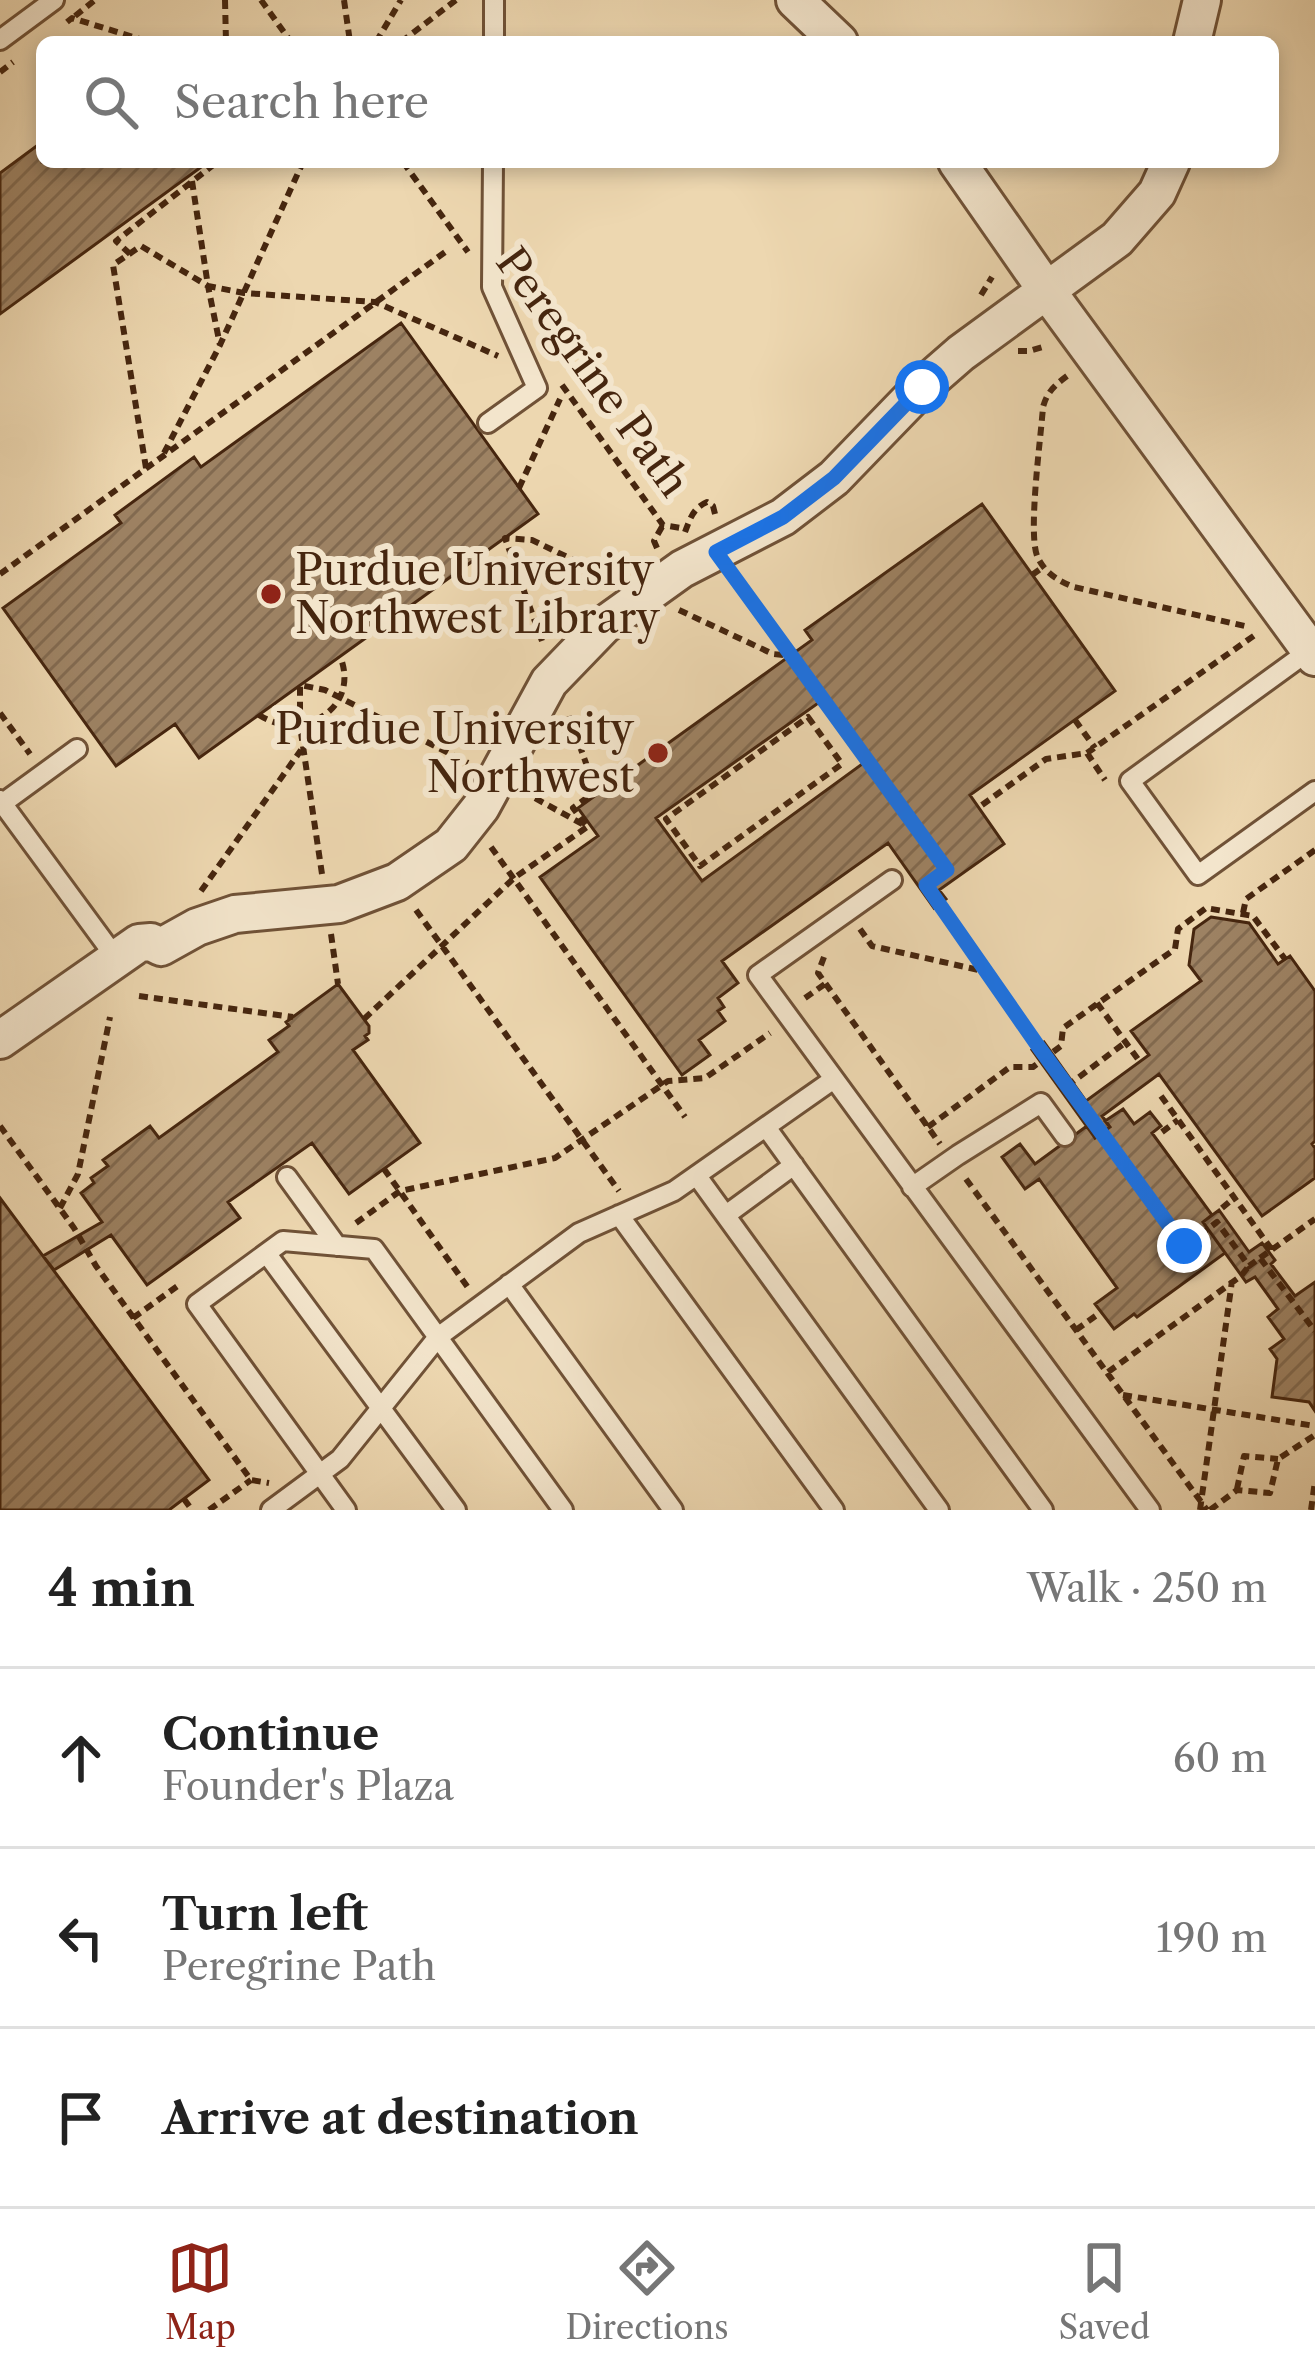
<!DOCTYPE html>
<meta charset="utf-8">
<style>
body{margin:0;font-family:"Libre Caslon Text",serif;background:#f6f6f6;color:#222}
.stop{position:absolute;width:36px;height:36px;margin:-27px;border:9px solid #1a73e8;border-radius:50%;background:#fff}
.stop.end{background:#1a73e8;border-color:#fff;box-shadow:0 3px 12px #0008}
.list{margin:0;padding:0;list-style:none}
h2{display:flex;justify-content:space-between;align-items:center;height:156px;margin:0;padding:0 48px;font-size:51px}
h2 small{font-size:39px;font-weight:400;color:#767676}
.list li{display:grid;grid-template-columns:78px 1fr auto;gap:36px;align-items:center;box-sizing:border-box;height:180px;padding:0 48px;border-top:3px solid #e0e0e0}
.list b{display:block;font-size:45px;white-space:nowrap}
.list p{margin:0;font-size:39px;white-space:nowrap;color:#767676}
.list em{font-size:39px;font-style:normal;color:#767676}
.icon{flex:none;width:66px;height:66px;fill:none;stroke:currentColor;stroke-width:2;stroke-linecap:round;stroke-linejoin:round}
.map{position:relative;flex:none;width:1315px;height:1510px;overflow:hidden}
.search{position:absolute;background:#fff;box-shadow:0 6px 18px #0003;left:36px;right:36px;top:36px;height:132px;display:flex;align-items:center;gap:30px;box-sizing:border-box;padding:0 42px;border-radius:18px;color:#767676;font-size:45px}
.sheet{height:696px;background:#fff}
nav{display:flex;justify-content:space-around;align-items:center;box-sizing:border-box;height:168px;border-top:3px solid #e0e0e0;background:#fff;font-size:33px;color:#767676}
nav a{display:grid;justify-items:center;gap:6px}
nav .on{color:#8f2418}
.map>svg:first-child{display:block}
.building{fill:url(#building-hatch);stroke:#46260f;stroke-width:3;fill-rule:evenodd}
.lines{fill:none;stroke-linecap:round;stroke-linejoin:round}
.lane-casing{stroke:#705237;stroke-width:24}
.street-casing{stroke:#705237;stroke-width:42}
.path{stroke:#46260f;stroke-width:6;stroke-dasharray:9 6;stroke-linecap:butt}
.lane{stroke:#f3e5cc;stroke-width:18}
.street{stroke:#f3e5cc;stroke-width:36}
.route{stroke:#1a73e8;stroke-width:15}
.poi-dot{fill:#8f2418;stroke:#f3e5cc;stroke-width:4.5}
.labels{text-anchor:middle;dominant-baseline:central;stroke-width:12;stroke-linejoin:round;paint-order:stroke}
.street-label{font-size:42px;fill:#46260f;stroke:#f3e5cc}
.poi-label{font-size:42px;fill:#46260f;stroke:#f3e5cc;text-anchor:start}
</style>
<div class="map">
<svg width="1315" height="1510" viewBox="0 0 1315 1510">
<defs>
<pattern id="building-hatch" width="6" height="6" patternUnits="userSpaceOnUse" patternTransform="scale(3)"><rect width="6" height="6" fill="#9d8263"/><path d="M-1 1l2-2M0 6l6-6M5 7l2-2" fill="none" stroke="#826a50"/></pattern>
</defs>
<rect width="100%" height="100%" fill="#edd7b0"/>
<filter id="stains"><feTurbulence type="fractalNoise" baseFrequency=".00167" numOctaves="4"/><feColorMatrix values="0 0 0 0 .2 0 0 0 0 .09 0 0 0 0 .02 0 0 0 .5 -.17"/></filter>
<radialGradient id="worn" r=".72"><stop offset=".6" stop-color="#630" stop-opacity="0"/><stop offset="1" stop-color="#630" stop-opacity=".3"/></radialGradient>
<path class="building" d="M42 142V162H208L0 314V173Z
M401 323 538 514 199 758 175 724 116 766 3 608 121 523 115 515 194 457 201 467Z
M982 504 1115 691 970 795 1004 844 939 890 946 899 939 904 934 908 888 843 722 961 738 983 718 998 724 1007 718 1011 725 1021 699 1040 710 1055 682 1075 540 877 598 836 578 808 812 640 805 630ZM821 701 865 762 702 881 656 818Z
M1211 917 1249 923 1278 964 1290 956 1315 991V1141L1312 1144 1315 1148V1178L1262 1216 1159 1074 1102 1116 1110 1127 1095 1138 1032 1050 1044 1042 1086 1101 1149 1055 1131 1031 1201 981 1189 965 1194 929Z
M338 984 369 1026V1033L365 1036 368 1040 353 1050 420 1143 349 1194 312 1143 228 1202 240 1218 147 1285 111 1235 54 1270 43 1256 102 1222 81 1193 94 1183 91 1178 108 1166 103 1160 150 1126 159 1138 278 1052 269 1040 289 1026 286 1022Z
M1123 1109 1134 1124 1150 1112 1161 1126 1152 1133 1212 1215 1203 1222 1225 1253 1137 1317 1134 1314 1114 1329 1095 1304 1117 1288 1039 1179 1025 1189 1002 1157 1020 1144 1035 1164 1087 1126 1095 1138 1110 1127 1105 1121Z
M0 1198 209 1480 169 1510H0Z
M1219 1210 1249 1252 1262 1243 1275 1260 1271 1264 1295 1296 1315 1282V1411L1309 1402 1272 1397 1277 1359 1270 1349 1284 1339 1268 1317 1278 1309 1255 1277 1246 1282 1203 1222Z"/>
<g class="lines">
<defs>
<path id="lane" d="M0 40 54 0
M494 42V0
M488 423 537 388 492 287 493 162
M1310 650 1130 781 1198 875 1315 791
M0 800 116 958
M3 803 77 749
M892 880 758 975 1150 1510
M766 1127 1043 1510
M697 1176 939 1510
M287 1177 337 1246
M912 1187 958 1155 1041 1103 1065 1136
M619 1215 834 1510
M726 1215 794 1165
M267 1254 456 1510
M509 1284 673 1510
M271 1510 340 1459 438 1337 579 1233 674 1191 834 1079
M346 1510 197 1304 283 1241 374 1249 563 1510"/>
<path id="street" d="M795 0 839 42
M1192 42 1202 0
M957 162 1047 291 1315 657
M0 1040 139 943 151 942 161 947 197 927 235 914 339 904 397 882 451 845 481 807 549 682 604 625 682 569 783 517 834 478 922 387 961 353 1117 239 1157 193 1171 162"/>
</defs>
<use href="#lane" class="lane-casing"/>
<use href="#street" class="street-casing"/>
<path class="path" d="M225 0 226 42
M261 0 291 42
M344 0 350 42
M75 16 95 0
M67 22 72 18 149 42
M376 42 401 0
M401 42 456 0
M0 72 13 62
M403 162 468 252
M192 181 208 286 244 293 375 302 498 356
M130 254 116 241 217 162
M981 295 992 277
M1018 351H1029L1046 346
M1067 376C1055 385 1047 392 1043 407 1041 437 1027 537 1038 558 1046 574 1059 581 1074 587L1249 627
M562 385 663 525 687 529
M164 453 220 345 303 162
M146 468 113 265 141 246 208 286 220 345
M519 488 560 399
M685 532C690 519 693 508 707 502L713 506 716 518
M657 548 654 541 663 525
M0 574 448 250
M733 575 947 870 926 885 1038 1046 1184 1247 1217 1222 1249 1266 1260 1258 1315 1331
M1032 575 1043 567
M679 610 773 654 792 656
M542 641 505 538 532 540 613 579
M0 713 30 754
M259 715C303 743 361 708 340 656
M569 716 596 791 573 808 587 827
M808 717 842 764 700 866 666 819Z
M1075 720 1095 748
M1087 753 1105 780
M522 791 584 825
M982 805 1046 759 1087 753 1255 635
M491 847 685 1117
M322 874 300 726V685L325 690 468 763
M201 891 301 750
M416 910 619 1191
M1243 913 1246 899 1315 850
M860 929 872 946 983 971
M331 934 338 984
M824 957 818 973 940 1144
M139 996 293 1017
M805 998 825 984
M1097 1003 1140 1062
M364 1019 514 878 587 827
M1067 1086 1126 1042
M1161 1096 1272 1250
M0 1126 74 1228 96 1266 251 1480 269 1483
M928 1127 1010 1067H1033L1061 1046 1063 1028 1175 949 1178 929 1206 908 1253 916 1285 959
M1162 1132 1178 1120
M384 1169 469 1289
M966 1179 1207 1510
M60 1208 78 1174 110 1017
M1222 1208 1234 1198
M356 1223 400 1191 555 1158 668 1081 705 1078 770 1033
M1260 1258 1315 1219
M133 1318 179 1285
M1076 1330 1101 1312
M1108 1372 1241 1276 1249 1266
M1123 1395 1315 1426
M1237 1489 1244 1456 1278 1459
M184 1499 192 1510
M209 1510 251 1480
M1200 1510 1232 1281
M1210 1510 1237 1490 1270 1493 1278 1459 1315 1435
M1311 1510 1315 1481"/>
<use href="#lane" class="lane"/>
<use href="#street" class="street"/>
</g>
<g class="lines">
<path class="route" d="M922 387 834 478 783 517 716 552 947 870 926 885 1038 1046 1184 1246"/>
</g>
<g class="poi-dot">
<circle cx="271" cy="594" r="12"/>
<circle cx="658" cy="753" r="12"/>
</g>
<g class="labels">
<g class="street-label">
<text transform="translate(593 372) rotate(54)">Peregrine Path</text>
</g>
<g class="poi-label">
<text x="295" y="570">Purdue University<tspan x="295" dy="48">Northwest Library</tspan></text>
<text x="634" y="729" text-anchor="end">Purdue University<tspan x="634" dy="48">Northwest</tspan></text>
</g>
</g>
<rect width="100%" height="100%" filter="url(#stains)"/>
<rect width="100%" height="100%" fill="url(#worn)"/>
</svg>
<div class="stop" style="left:922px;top:387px"></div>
<div class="stop end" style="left:1184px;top:1246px"></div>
<div class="search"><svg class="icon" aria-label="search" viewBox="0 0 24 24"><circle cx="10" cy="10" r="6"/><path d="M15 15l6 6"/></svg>Search here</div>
</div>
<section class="sheet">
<h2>4 min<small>Walk · 250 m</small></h2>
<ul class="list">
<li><svg class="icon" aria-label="ahead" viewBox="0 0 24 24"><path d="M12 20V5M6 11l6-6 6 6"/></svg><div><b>Continue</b><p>Founder's Plaza</p></div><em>60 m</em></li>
<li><svg class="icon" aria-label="left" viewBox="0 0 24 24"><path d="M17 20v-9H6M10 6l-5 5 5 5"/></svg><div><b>Turn left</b><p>Peregrine Path</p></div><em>190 m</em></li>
<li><svg class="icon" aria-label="arrive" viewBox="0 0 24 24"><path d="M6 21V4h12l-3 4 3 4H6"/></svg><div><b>Arrive at destination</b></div></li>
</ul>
</section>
<nav>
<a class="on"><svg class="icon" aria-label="map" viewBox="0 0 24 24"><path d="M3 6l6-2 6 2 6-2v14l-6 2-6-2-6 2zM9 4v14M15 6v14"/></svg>Map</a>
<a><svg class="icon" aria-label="directions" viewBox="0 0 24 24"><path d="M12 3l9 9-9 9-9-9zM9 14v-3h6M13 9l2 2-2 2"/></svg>Directions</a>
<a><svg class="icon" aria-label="saved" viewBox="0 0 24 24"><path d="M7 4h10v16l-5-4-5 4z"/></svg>Saved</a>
</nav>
